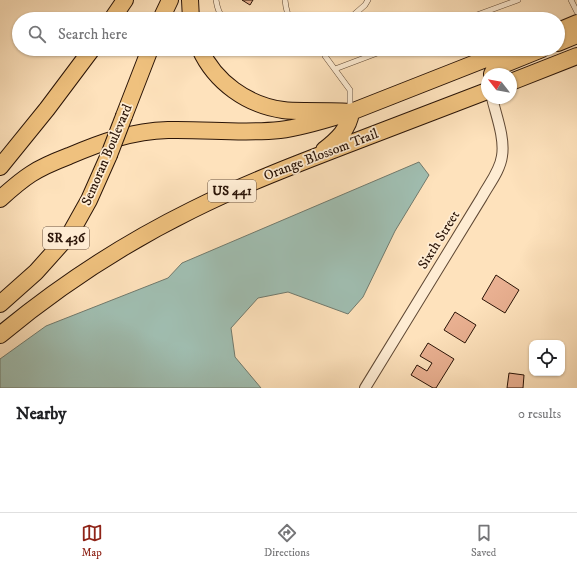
<!DOCTYPE html>
<style>
body{margin:0;font-family:"IM FELL DW Pica",serif;background:#f6f6f6;color:#202124}
.controls{position:absolute;right:12px;bottom:12px;display:grid;overflow:hidden;border-radius:8px;box-shadow:0 1px 3px #0004}
.controls button{width:36px;height:36px;display:grid;place-items:center;padding:0;border:0;border-bottom:1px solid #e0e0e0;background:#fff;color:#202124;font:20px sans-serif}
.compass{position:absolute;left:481px;top:68px;width:36px;height:36px;border-radius:50%;background:#fff;box-shadow:0 1px 3px #0004;rotate:301deg}
.list{margin:0;padding:0;list-style:none}
h2{display:flex;justify-content:space-between;align-items:center;height:52px;margin:0;padding:0 16px;font-size:17px}
h2 small{font-size:13px;font-weight:400;color:#757577}
.icon{flex:none;width:22px;height:22px;fill:none;stroke:currentColor;stroke-width:2;stroke-linecap:round;stroke-linejoin:round}
.map{position:relative;flex:none;width:577px;height:388px;overflow:hidden}
.search{position:absolute;background:#fff;box-shadow:0 1px 3px #0004;left:12px;right:12px;top:12px;height:44px;display:flex;align-items:center;gap:10px;box-sizing:border-box;padding:0 14px;border-radius:22px;color:#757577;font-size:15px}
.sheet{height:124px;background:#fff}
nav{display:flex;justify-content:space-around;align-items:center;box-sizing:border-box;height:56px;border-top:1px solid #e0e0e0;background:#fff;font-size:11px;color:#757577}
nav a{display:grid;justify-items:center;gap:2px}
nav .on{color:#8f2418}
.map>svg:first-child{display:block}
.water{fill:#a0beb1;stroke:#717a6d}
.building{fill:#e9b091;stroke:#2a1407}
.lines{fill:none;stroke-linecap:round;stroke-linejoin:round}
.service-casing{stroke:#5f4834;stroke-width:6}
.minor-casing{stroke:#5f4834;stroke-width:12}
.primary-casing{stroke:#2a1407;stroke-width:18}
.service{stroke:#feecd3;stroke-width:5}
.minor{stroke:#feecd3;stroke-width:10}
.primary{stroke:#efc17e;stroke-width:16}
.primary-bridge-casing{stroke:#2a1407;stroke-width:18;stroke-linecap:butt}
.primary-bridge{stroke:#efc17e;stroke-width:16}
.labels{text-anchor:middle;dominant-baseline:central;stroke-width:3.5;stroke-linejoin:round;paint-order:stroke}
.shield{fill:#feecd3;stroke:#6a5544;stroke-width:1}
.shield-label{font-size:13px;font-weight:bold;fill:#2a1407}
.street-label{font-size:14px;fill:#2a1407;stroke:#feecd3}
</style>
<div class="map">
<svg width="577" height="388" viewBox="0 0 577 388">
<rect width="100%" height="100%" fill="#fee2bc"/>
<filter id="stains"><feTurbulence type="fractalNoise" baseFrequency=".005" numOctaves="4"/><feColorMatrix values="0 0 0 0 .2 0 0 0 0 .09 0 0 0 0 .02 0 0 0 .5 -.17"/></filter>
<radialGradient id="worn" r=".72"><stop offset=".6" stop-color="#630" stop-opacity="0"/><stop offset="1" stop-color="#630" stop-opacity=".3"/></radialGradient>
<path class="water" d="M419 162 429 175 395 231 363 297 348 314 288 292 258 298 231 328 235 357 261 388H0V359L46 326 168 278 182 263Z"/>
<path class="building" d="M242 0H253L250 5Z
M496 275 519 290 505 313 482 299Z
M455 312 476 325 465 343 444 330Z
M428 343 454 359 436 388H433L411 375 417 365 427 371 432 363 420 356Z
M509 373 524 375 523 388H507Z"/>
<g class="lines">
<defs>
<path id="service" d="M216 0C217 7 219 14 224 19
M285 0 286 7 289 19
M571 0 577 12
M349 19 365 5 368 0
M466 19 518 0
M329 49 325 56 350 90V110
M335 69 388 49"/>
<path id="minor" d="M365 388 482 197C489 184 500 171 502 156 505 138 496 115 492 98"/>
<path id="primary" d="M190 0 191 19
M112 19 125 0
M161 19 170 0
M558 31 577 23
M558 43 577 35
M200 49C215 82 247 105 283 110 290 111 297 111 304 111 320 111 335 111 351 112 349 129 337 140 324 150
M492 74 494 70 500 66 542 49
M511 82 577 56
M124 116 150 49
M0 167 47 109 92 49
M0 199C10 190 20 181 31 174 43 166 56 161 69 156 102 142 132 131 168 130 205 129 243 134 280 130 304 127 328 119 351 112L511 49
M0 304 36 272 70 234 89 200 109 155
M0 335C59 286 123 244 192 210 242 185 294 165 346 145 393 127 440 109 487 91"/>
</defs>
<use href="#service" class="service-casing"/>
<use href="#minor" class="minor-casing"/>
<use href="#primary" class="primary-casing"/>
<use href="#service" class="service"/>
<use href="#minor" class="minor"/>
<use href="#primary" class="primary"/>
<defs>
<path id="primary-bridge" d="M109 155 124 116"/>
</defs>
<use href="#primary-bridge" class="primary-bridge-casing"/>
<use href="#primary-bridge" class="primary-bridge"/>
</g>
<g class="labels">
<g class="shield">
<rect x="208" y="180" width="48" height="22" rx="3"/>
<rect x="43" y="227" width="46" height="22" rx="3"/>
</g>
<g class="shield-label">
<text x="232" y="191">US 441</text>
<text x="66" y="238">SR 436</text>
</g>
<g class="street-label">
<text transform="translate(107 155) rotate(-67)">Semoran Boulevard</text>
<text transform="translate(321 155) rotate(-21)">Orange Blossom Trail</text>
<text transform="translate(439 240) rotate(-58)">Sixth Street</text>
</g>
</g>
<rect width="100%" height="100%" filter="url(#stains)"/>
<rect width="100%" height="100%" fill="url(#worn)"/>
</svg>
<div class="controls">
<button><svg class="icon" aria-label="locate" viewBox="0 0 24 24"><circle cx="12" cy="12" r="6"/><path d="M12 2v4M12 18v4M2 12h4M18 12h4"/></svg></button>
</div>
<svg class="compass" viewBox="-18 -18 36 36"><path d="M0-13l5 13h-10z" fill="#e53935"/><path d="M0 13l5-13h-10z" fill="#757577"/></svg>
<div class="search"><svg class="icon" aria-label="search" viewBox="0 0 24 24"><circle cx="10" cy="10" r="6"/><path d="M15 15l6 6"/></svg>Search here</div>
</div>
<section class="sheet">
<h2>Nearby<small>0 results</small></h2>
<ul class="list">
</ul>
</section>
<nav>
<a class="on"><svg class="icon" aria-label="map" viewBox="0 0 24 24"><path d="M3 6l6-2 6 2 6-2v14l-6 2-6-2-6 2zM9 4v14M15 6v14"/></svg>Map</a>
<a><svg class="icon" aria-label="directions" viewBox="0 0 24 24"><path d="M12 3l9 9-9 9-9-9zM9 14v-3h6M13 9l2 2-2 2"/></svg>Directions</a>
<a><svg class="icon" aria-label="saved" viewBox="0 0 24 24"><path d="M7 4h10v16l-5-4-5 4z"/></svg>Saved</a>
</nav>
